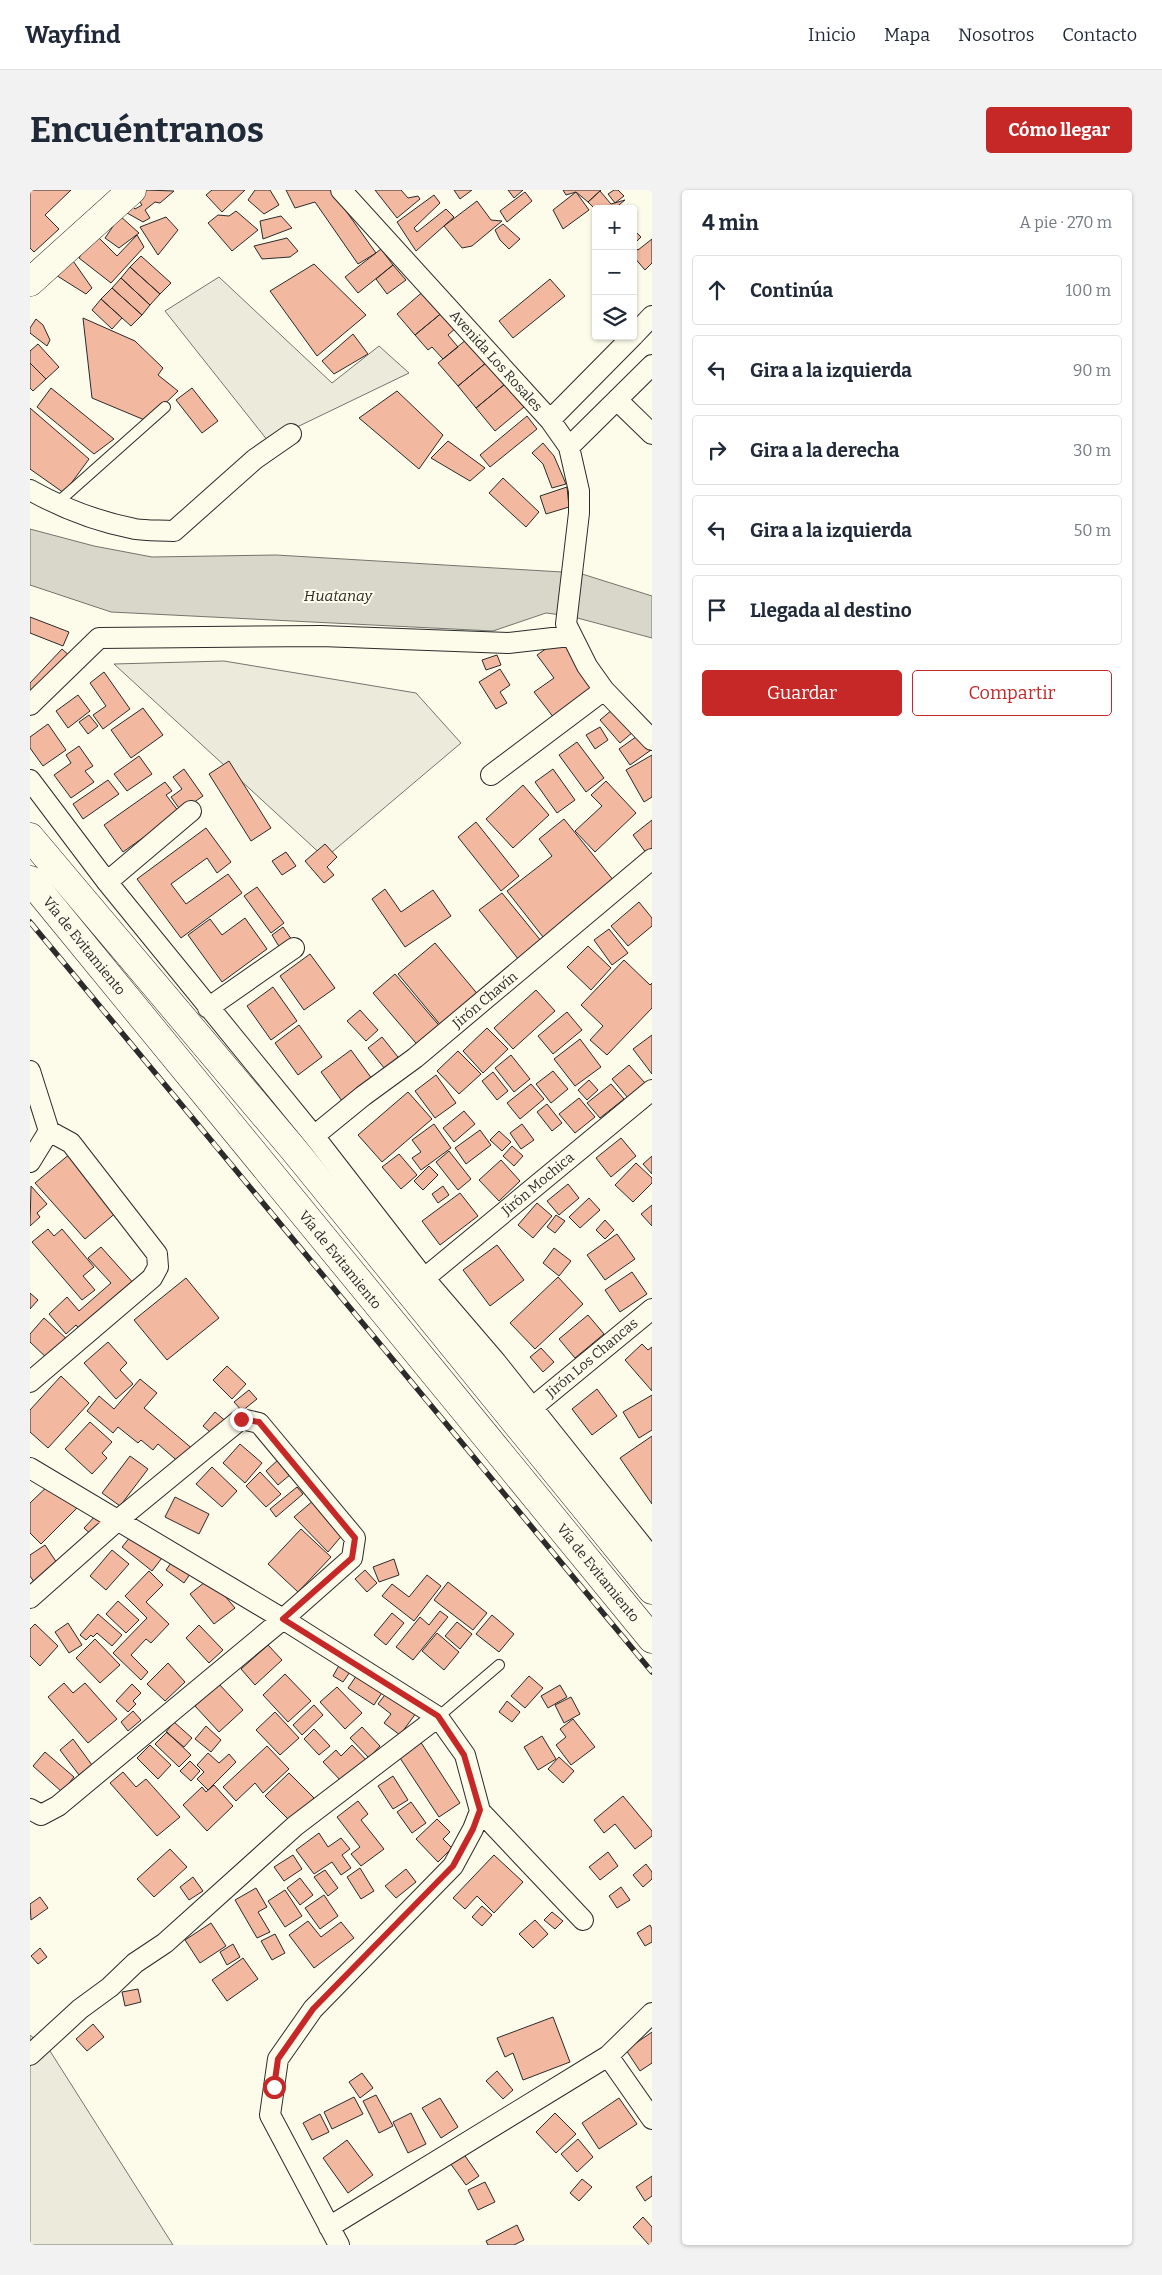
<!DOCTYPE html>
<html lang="es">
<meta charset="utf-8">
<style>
body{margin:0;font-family:Bitter,serif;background:#f2f2f3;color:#1f2937}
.controls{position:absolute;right:15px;top:15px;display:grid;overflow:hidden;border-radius:5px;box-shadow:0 1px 4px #0004}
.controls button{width:45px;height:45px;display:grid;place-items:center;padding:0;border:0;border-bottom:1px solid #e0e1e3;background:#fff;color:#1f2937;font:25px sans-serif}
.stop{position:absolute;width:15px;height:15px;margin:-11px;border:4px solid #c62828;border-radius:50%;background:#fff}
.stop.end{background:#c62828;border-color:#fff;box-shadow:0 1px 5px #0008}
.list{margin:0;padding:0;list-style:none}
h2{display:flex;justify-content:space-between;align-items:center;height:65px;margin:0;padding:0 20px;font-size:21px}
h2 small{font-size:16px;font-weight:400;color:#747a83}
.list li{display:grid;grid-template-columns:32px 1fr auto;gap:15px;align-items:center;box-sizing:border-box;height:70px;margin:0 10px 10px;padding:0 10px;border:1px solid #e0e1e3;border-radius:5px}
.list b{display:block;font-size:19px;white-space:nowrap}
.list em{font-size:16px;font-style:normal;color:#747a83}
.actions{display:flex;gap:10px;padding:15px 20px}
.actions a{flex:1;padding:11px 0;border:1px solid #c62828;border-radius:5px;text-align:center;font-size:18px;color:#c62828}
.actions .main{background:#c62828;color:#fff}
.icon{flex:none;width:28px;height:28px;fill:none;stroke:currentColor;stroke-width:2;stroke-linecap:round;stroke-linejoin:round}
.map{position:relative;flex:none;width:622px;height:2055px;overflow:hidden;border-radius:5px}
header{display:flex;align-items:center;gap:30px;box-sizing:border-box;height:70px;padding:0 25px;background:#fff;border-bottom:1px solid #e0e1e3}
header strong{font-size:24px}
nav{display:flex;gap:28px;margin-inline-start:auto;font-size:18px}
.intro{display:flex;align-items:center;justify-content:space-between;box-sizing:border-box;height:120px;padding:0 30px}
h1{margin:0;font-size:35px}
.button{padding:12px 22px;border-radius:5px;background:#c62828;color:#fff;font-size:18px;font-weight:700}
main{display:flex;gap:30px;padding:0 30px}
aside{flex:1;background:#fff;border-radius:5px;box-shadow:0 1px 4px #0004}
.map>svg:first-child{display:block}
.green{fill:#ecebdb;stroke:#74746e}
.water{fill:#d8d7c9;stroke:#74746e}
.building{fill:#f2b8a0;stroke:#2b2b2b}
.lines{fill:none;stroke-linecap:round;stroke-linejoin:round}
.lane-casing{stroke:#2b2b2b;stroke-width:12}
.street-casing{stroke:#2b2b2b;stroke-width:22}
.highway-casing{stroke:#2b2b2b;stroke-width:29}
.lane{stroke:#fdfbea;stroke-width:10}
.street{stroke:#fdfbea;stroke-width:20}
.highway{stroke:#fdfbea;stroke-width:28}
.rail-casing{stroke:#2b2b2b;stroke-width:5.5}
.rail{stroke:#fdfbea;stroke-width:4;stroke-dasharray:11;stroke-linecap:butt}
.route{stroke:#c62828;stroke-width:6}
.labels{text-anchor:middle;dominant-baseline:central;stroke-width:4;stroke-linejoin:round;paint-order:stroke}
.street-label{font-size:14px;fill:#2b2b2b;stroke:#fdfbea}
.water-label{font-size:15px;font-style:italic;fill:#2b2b2b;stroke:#fdfbea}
</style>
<header>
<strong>Wayfind</strong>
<nav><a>Inicio</a><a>Mapa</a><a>Nosotros</a><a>Contacto</a></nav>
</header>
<div class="intro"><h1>Encuéntranos</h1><a class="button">Cómo llegar</a></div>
<main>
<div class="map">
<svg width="622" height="2055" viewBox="0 0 622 2055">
<rect width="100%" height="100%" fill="#fdfbea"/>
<path class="green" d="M189 87 302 193 349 156 379 183 238 251 135 121Z
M194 471 386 503 431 553 295 668 84 474Z
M0 1845 20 1861 143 2055H0Z"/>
<path class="water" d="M0 339 64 356 122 367 246 365 549 383 622 406V448L540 426 516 423 463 441 81 422 0 395Z"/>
<path class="building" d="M0 0H41L15 25 29 39 4 62 0 58Z
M116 0 144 1 130 13 125 12 115 20 120 28 113 32 97 23 101 15 105 19 112 15 107 8Z
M182 0H215L192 22 176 5Z
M225 0H240L249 15 234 24 218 10Z
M256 0H301L346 63 328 74 285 12 265 18Z
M345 0H371L378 8 388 6 390 9 367 28Z
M424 0H442L430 9Z
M478 0H493L484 8Z
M533 0H571L558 12 546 2 536 5Z
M584 0H588L594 6 585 13 578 4Z
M570 1 581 14 595 10 584 19 566 20 558 12Z
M495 2 502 11 477 32 470 21Z
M546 2 559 20 533 39 523 20Z
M404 5 410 13 384 38 387 42 416 19 424 27 386 61 367 32Z
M447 11 461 30 472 31 442 56 432 58 414 36Z
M206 21 228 40 202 61 178 33 188 25 199 26Z
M90 26 109 43 89 58 75 48Z
M251 26 262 38 233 49 230 31Z
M136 27 148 40 128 65 110 37Z
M473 34 490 49 479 59 470 50 465 40Z
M603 39 611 47 603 55Z
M64 43 87 66 107 45 114 57 81 93 49 68Z
M257 48 268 61 260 67 232 69 224 56Z
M622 49V73L615 80 603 66V56L608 60Z
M351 59 363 75 328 103 315 87Z
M111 66 141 93 130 104 100 77Z
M41 68 62 98 56 104 21 82Z
M284 74 336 125 287 166 240 101Z
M363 75 376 90 357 104 346 89Z
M100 77 130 104 120 115 91 88Z
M91 88 120 115 112 125 82 98Z
M520 89 535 106 483 148 469 131Z
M82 98 112 125 101 136 71 109Z
M396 99 414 121 385 145 367 124Z
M71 109 92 128 82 139 62 120Z
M414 121 427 137 418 145 428 157 413 169 402 157 398 160 385 145Z
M53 128 105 151 133 178 128 185 148 201 117 231 62 208Z
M6 129 13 135 20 150 17 156 0 143V138Z
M323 144 338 164 304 184 292 171Z
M437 149 457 172 428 196 408 173Z
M8 154 29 177 16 189 0 173V161Z
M457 172 475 194 446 218 428 196Z
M0 173 16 189 3 201 0 198Z
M475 194 494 217 465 241 446 218Z
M21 198 84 249 64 264 7 217Z
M162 198 188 231 172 243 146 210Z
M367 201 413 245 389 279 329 228Z
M0 218 59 269 34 303 0 279Z
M497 226 507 239 460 277 450 265Z
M418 251 455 278 440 291 401 268Z
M513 253 524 266 536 294 522 298 513 274 502 263Z
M473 288 509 322 496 337 459 303Z
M537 297 539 317 516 324 510 306Z
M0 427 39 442 33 456 0 443Z
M530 449 566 497 524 528 504 502 524 488 507 465Z
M32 459 42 468 0 512V493Z
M467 465 471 475 456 480 452 470Z
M470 479 480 495 470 502 477 513 466 519 449 492Z
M74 482 100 519 73 539 63 525 76 516 60 493Z
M48 505 60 521 38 538 26 521Z
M113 518 133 545 101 568 81 540Z
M583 519 603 542 590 553 570 530Z
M59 525 68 536 58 544 49 532Z
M18 534 36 560 13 576 0 558V547Z
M570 537 578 550 565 559 556 545Z
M610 544 621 560 600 575 589 559Z
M547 552 574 588 556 602 529 565Z
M49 556 63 576 55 581 64 592 41 608 24 585 41 573 36 565Z
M622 565V607L614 612 596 580Z
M109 566 122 584 97 601 84 584Z
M199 571 241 638 221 651 179 584Z
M154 579 173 606 151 621 141 607 152 599 143 587Z
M523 579 545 610 527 623 505 592Z
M78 590 89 604 53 629 43 614Z
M576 591 606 623 565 662 545 641 572 616 561 605Z
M135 592 142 601 136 605 149 622 93 662 74 635Z
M493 595 519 625 483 658 456 629Z
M534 629 584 691 513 747 477 701 522 666 509 649Z
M622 630V664L619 667 603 645Z
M446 632 489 686 471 701 428 647Z
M176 638 201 672 187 683 177 668 141 694 156 714 198 684 212 703 151 748 107 689Z
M295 654 307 667 297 677 304 685 294 693 275 671Z
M256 662 266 676 252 685 242 671Z
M227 697 254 733 241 743 214 706Z
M355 699 371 722 403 700 421 726 375 757 342 709Z
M472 703 516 757 493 775 449 720Z
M609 712 622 728V736L598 756 581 736Z
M215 728 237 759 192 792 158 745 180 729 192 745Z
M253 737 262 750 250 758 242 745Z
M579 739 598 763 582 775 564 750Z
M405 753 450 807 413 838 368 784Z
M558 756 581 778 561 800 537 777Z
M280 764 305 798 274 820 250 786Z
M594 770 620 795 622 793V818L577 865 560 850 573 836 551 815Z
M365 784 413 840 391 859 343 803Z
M243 797 267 831 241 850 217 816Z
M506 800 525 821 483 859 464 838Z
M330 820 348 840 336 851 317 831Z
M537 822 552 840 523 864 508 846Z
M269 835 292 867 268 885 245 853Z
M457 838 478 859 453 883 433 861Z
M622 845V884L603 859Z
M352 847 368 867 355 879 338 858Z
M550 849 571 877 545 896 524 869Z
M321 860 345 893 315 915 291 882Z
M428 861 451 884 429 904 407 881Z
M481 865 500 889 484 902 465 878Z
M599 875 615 893 598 908 582 889Z
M523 881 538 899 521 913 506 894Z
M463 882 478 901 467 910 452 891Z
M406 885 426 913 405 928 385 901Z
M559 890 568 900 557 910 548 900Z
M501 894 514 909 490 929 477 913Z
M581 894 594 909 570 928 557 913Z
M378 902 402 929 352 972 328 945Z
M549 908 565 927 545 943 529 924Z
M517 914 532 933 522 941 507 922Z
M434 921 445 934 424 952 413 938Z
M404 934 421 958 391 980 382 968 391 962 382 950Z
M492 934 504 950 491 959 480 943Z
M450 940 461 955 436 974 425 958Z
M469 941 481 952 472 961 460 950Z
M591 948 606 966 581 987 566 968Z
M482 956 493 966 484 976 473 966Z
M419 961 441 989 428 1000 406 972Z
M41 963 88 1021 55 1049 5 993Z
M369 964 387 985 371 999 352 977Z
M622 966V984L613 974Z
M471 970 490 991 469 1011 449 990Z
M606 973 622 988V993L603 1012 585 995Z
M399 976 408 985 393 1000 384 991Z
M538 994 549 1008 529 1025 517 1011Z
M1 996 17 1014 7 1023 10 1027 0 1036Z
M413 996 419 1005 408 1013 402 1004Z
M430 1003 448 1026 410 1055 392 1031Z
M559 1008 570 1020 550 1038 539 1027Z
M507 1013 522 1026 503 1048 488 1035Z
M622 1015V1036L611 1024Z
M526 1025 535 1031 525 1043 517 1037Z
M575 1030 584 1040 575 1049 566 1040Z
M18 1039 24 1046 32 1039 64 1077 53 1086 65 1100 52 1110 2 1052Z
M587 1044 605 1069 575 1090 557 1065Z
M467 1055 494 1090 460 1116 433 1080Z
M71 1057 106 1096 53 1143 46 1135 36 1144 19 1124 37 1107 49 1121 81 1093 58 1068Z
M524 1058 541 1071 529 1086 513 1073Z
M602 1082 617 1104 590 1122 575 1100Z
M528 1087 553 1114 505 1159 480 1133Z
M156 1088 189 1128 137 1170 104 1130Z
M0 1103 8 1110 0 1119Z
M558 1125 574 1144 545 1168 529 1149Z
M14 1128 39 1151 20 1171 0 1152V1144Z
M78 1152 97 1173 90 1180 103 1194 86 1209 54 1173Z
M612 1154 618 1160 622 1157V1201L595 1170Z
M511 1158 524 1172 513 1182 500 1167Z
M197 1176 216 1194 202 1209 183 1190Z
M31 1186 59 1213 18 1258 0 1242V1220Z
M110 1189 127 1203 114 1218 164 1260 152 1275 128 1254 123 1260 111 1250 108 1253 88 1237 83 1243 57 1221 69 1206 84 1219Z
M567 1199 587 1226 562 1245 542 1219Z
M219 1200 227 1209 212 1221 204 1212Z
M622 1205V1240L609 1248 593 1222Z
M185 1222 198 1233 186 1247 173 1236Z
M60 1232 82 1252 72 1263 77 1268 62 1284 35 1259Z
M622 1246V1314L590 1268Z
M210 1254 232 1273 215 1293 193 1273Z
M100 1266 118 1279 90 1316 72 1303Z
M249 1269 261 1284 248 1295 236 1281Z
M182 1277 207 1301 192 1317 166 1294Z
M230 1282 251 1304 236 1317 216 1296Z
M22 1292 47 1318 11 1354 0 1343V1313Z
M267 1297 273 1304 246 1327 240 1319Z
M145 1307 179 1324 169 1344 135 1327Z
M284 1310 314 1343 298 1362 264 1327Z
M68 1323 79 1333 65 1348 54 1338Z
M271 1339 301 1367 268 1402 238 1374Z
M105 1341 135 1364 122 1381 92 1357Z
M15 1355 31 1379 7 1396 0 1386V1365Z
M82 1360 99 1374 76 1400 60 1386Z
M146 1366 164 1378 154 1393 136 1380Z
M364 1369 369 1385 349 1392 343 1377Z
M335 1380 347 1393 337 1402 325 1389Z
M119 1381 133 1395 116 1412 139 1434 121 1453 116 1449 101 1465 118 1482 111 1490 83 1463 117 1428 95 1406Z
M397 1385 411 1396 384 1431 352 1406 362 1394 379 1407Z
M180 1388 205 1418 184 1434 160 1404Z
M418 1392 457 1423 443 1440 404 1410Z
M88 1411 109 1430 96 1443 76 1424Z
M410 1421 418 1427 383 1470 366 1457 390 1427 399 1435Z
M362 1423 374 1433 356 1455 344 1445Z
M68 1424 92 1445 82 1456 67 1443 63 1447 61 1445 56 1450 50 1445Z
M462 1425 484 1444 469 1462 446 1444Z
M427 1432 442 1444 430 1459 415 1446Z
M38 1433 52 1455 39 1463 25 1442Z
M5 1434 28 1456 10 1476 0 1466V1439Z
M169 1435 193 1460 179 1473 156 1448Z
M407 1443 429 1462 414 1480 392 1461Z
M65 1449 90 1475 70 1493 46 1468Z
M238 1455 252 1470 225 1495 211 1479Z
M311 1472 322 1479 313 1492 303 1486Z
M138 1473 155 1492 135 1511 117 1494Z
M331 1479 357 1495 344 1515 318 1498Z
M255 1484 281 1511 258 1532 233 1505Z
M499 1486 513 1498 495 1518 481 1506Z
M34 1493 43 1503 55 1493 87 1529 58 1553 18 1507Z
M102 1494 111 1503 103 1511 106 1514 98 1522 86 1511Z
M189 1494 213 1520 189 1542 165 1516Z
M530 1495 537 1507 518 1518 511 1506Z
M307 1497 332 1523 315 1539 290 1512Z
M360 1498 389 1519 370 1545 354 1533 361 1524 348 1514Z
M541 1507 550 1524 534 1533 525 1515Z
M477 1511 490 1522 482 1532 469 1522Z
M284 1515 293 1525 272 1545 263 1535Z
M103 1521 111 1530 98 1541 91 1532Z
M245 1522 269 1548 250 1565 226 1540Z
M543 1529 565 1557 541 1575 526 1555 536 1547 530 1539Z
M144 1532 162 1548 154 1557 136 1542Z
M176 1536 191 1550 181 1562 165 1549Z
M332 1537 350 1556 339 1568 320 1548Z
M284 1539 300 1556 289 1565 274 1549Z
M137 1542 161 1565 149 1577 125 1554Z
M512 1546 526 1569 508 1580 494 1557Z
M43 1549 62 1575 49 1585 30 1560Z
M390 1551 430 1613 409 1627 368 1565Z
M120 1555 141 1575 128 1589 107 1568Z
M322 1555 338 1572 314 1594 293 1572 306 1560 311 1566Z
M237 1556 259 1579 233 1603 225 1593 206 1611 193 1597Z
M15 1562 44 1587 32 1602 3 1576Z
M178 1563 189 1573 199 1564 206 1572 178 1600 167 1589 174 1582 167 1575Z
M529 1567 544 1581 533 1593 518 1579Z
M160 1571 170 1581 161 1591 150 1581Z
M93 1582 106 1597 116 1589 150 1627 127 1646 80 1593Z
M259 1583 284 1608 260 1631 235 1606Z
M363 1586 378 1610 363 1619 348 1596Z
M184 1595 203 1616 177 1641 153 1615 172 1597 176 1602Z
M593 1606 622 1641V1646L605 1659 585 1634 574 1643 564 1630Z
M328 1611 338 1624 331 1630 354 1659 331 1676 321 1664 330 1657 307 1627Z
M381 1612 396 1633 382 1643 367 1622Z
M407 1629 420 1642 413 1649 422 1658 408 1672 386 1649Z
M289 1643 298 1657 311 1648 320 1659 312 1665 321 1678 311 1685 302 1672 284 1684 266 1660Z
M140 1659 157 1677 124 1707 107 1689Z
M578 1662 588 1676 570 1690 559 1677Z
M263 1665 272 1679 254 1691 244 1677Z
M464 1665 493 1692 464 1723 447 1706 435 1719 423 1708Z
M616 1674 622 1682V1689L613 1697 603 1685Z
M330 1678 344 1701 331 1709 317 1687Z
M376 1679 386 1692 366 1708 355 1696Z
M295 1680 308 1698 298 1706 284 1687Z
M163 1687 173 1701 159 1710 150 1697Z
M270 1688 283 1705 270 1715 257 1698Z
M591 1697 600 1710 587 1718 579 1706Z
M226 1698 237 1717 228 1722 240 1742 227 1748 205 1710Z
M255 1700 272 1726 255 1737 238 1711Z
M294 1705 308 1726 290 1739 275 1718Z
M10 1707 18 1718 1 1730 0 1714Z
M452 1716 462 1725 452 1736 442 1727Z
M522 1722 533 1731 525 1739 514 1730Z
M505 1730 518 1744 503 1758 489 1744Z
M278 1731 291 1747 311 1732 324 1748 284 1778 259 1745Z
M181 1733 196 1756 170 1773 155 1750Z
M620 1735 622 1739V1752L615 1756 607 1743Z
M245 1744 255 1763 242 1770 231 1751Z
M203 1754 210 1767 197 1775 190 1762Z
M10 1758 17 1767 8 1774 1 1766Z
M213 1768 228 1789 197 1811 182 1790Z
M108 1799 111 1812 95 1816 92 1802Z
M523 1827 540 1872 493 1890 483 1863 475 1867 467 1848Z
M63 1834 74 1847 57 1861 46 1849Z
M622 1842V1873L610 1881 596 1860Z
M467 1881 483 1900 473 1909 456 1891Z
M332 1883 343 1898 330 1908 319 1892Z
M346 1905 363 1936 349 1943 333 1911Z
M324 1907 333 1924 302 1939 294 1922Z
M410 1908 428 1937 411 1948 392 1918Z
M589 1908 607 1934 569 1959 552 1933Z
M381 1923 396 1954 378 1963 363 1932Z
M525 1923 546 1944 526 1963 506 1942Z
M290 1924 299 1942 282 1950 273 1933Z
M548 1949 563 1967 547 1982 531 1964Z
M317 1950 343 1985 318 2003 293 1968Z
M433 1963 449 1986 436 1995 420 1973Z
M622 1986V2006L615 2011 606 1997Z
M552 1989 562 1997 549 2011 540 2003Z
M455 1992 465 2012 448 2020 438 2000Z
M613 2027 622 2037V2055H619L603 2037Z
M487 2035 494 2050 484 2055H458L456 2051Z"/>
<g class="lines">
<defs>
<path id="lane" d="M26 314 135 217
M408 1527 469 1475"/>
<path id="street" d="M311 0 520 230 539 257 549 301V323L536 434 557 476 574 500 622 550
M603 146 622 126
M587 210 622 244
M520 230 603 146
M539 257 622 175
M0 300C32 318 69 332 105 339 117 341 131 340 144 341L225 269 261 244
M0 515 69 448 291 446 478 453 540 446
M461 585 574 500
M0 590 77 692 284 946 394 1088 466 1172 622 1368
M77 692 161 621
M178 818 264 758
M0 881 19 941 41 953 127 1064 128 1077 122 1088 0 1192
M284 946 333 906 385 868 622 669
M0 972 19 941
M385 1096 622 900
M503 1217 622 1119
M0 1278 253 1429 408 1527 435 1565 450 1621 553 1730
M0 1408 88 1330 211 1229 229 1233 325 1348 322 1368 253 1429 28 1616 11 1625 0 1619
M0 1865 50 1819 80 1797 105 1773 135 1753 265 1636 408 1527
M578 1866 622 1929
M299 2037 578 1866 622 1823
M309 2055 240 1925 248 1869 283 1819 423 1676 443 1639 450 1621"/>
<path id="highway" d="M0 92 102 0
M0 647 264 960 622 1400
M0 690 622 1449"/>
</defs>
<use href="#lane" class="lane-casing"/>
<use href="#street" class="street-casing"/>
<use href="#highway" class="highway-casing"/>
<use href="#lane" class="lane"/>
<use href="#street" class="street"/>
<use href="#highway" class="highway"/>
<defs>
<path id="rail" d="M0 732 622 1482"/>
</defs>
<use href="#rail" class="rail-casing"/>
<use href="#rail" class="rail"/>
</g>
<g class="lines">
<path class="route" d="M211 1229 229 1232 325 1348 322 1368 253 1429 408 1526 434 1565 450 1620 443 1639 423 1676 283 1819 248 1869 244 1897"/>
</g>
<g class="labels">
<g class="street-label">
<text transform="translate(466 171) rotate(48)">Avenida Los Rosales</text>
<text transform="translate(54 756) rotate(51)">Vía de Evitamiento</text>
<text transform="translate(455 810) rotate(-40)">Jirón Chavín</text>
<text transform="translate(508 994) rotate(-40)">Jirón Mochica</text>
<text transform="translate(310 1070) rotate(51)">Vía de Evitamiento</text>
<text transform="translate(562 1168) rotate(-40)">Jirón Los Chancas</text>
<text transform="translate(568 1383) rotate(51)">Vía de Evitamiento</text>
</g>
<g class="water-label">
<text x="308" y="406">Huatanay</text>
</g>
</g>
</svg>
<div class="controls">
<button>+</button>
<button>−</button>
<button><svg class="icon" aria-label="layers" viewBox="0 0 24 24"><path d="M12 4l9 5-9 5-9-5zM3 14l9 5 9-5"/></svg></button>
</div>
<div class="stop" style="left:244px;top:1897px"></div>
<div class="stop end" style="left:211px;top:1229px"></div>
</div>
<aside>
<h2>4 min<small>A pie · 270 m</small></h2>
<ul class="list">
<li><svg class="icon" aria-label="ahead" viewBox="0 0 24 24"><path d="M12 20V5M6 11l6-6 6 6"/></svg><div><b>Continúa</b></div><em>100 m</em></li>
<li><svg class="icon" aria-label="left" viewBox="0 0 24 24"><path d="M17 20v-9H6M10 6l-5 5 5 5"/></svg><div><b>Gira a la izquierda</b></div><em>90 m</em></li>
<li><svg class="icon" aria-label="right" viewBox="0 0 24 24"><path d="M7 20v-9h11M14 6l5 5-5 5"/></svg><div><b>Gira a la derecha</b></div><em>30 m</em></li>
<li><svg class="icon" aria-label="left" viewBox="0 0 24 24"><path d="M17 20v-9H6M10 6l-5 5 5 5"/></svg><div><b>Gira a la izquierda</b></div><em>50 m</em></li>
<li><svg class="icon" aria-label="arrive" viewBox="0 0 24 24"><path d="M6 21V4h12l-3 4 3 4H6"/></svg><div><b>Llegada al destino</b></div></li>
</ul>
<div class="actions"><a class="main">Guardar</a><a>Compartir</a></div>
</aside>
</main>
